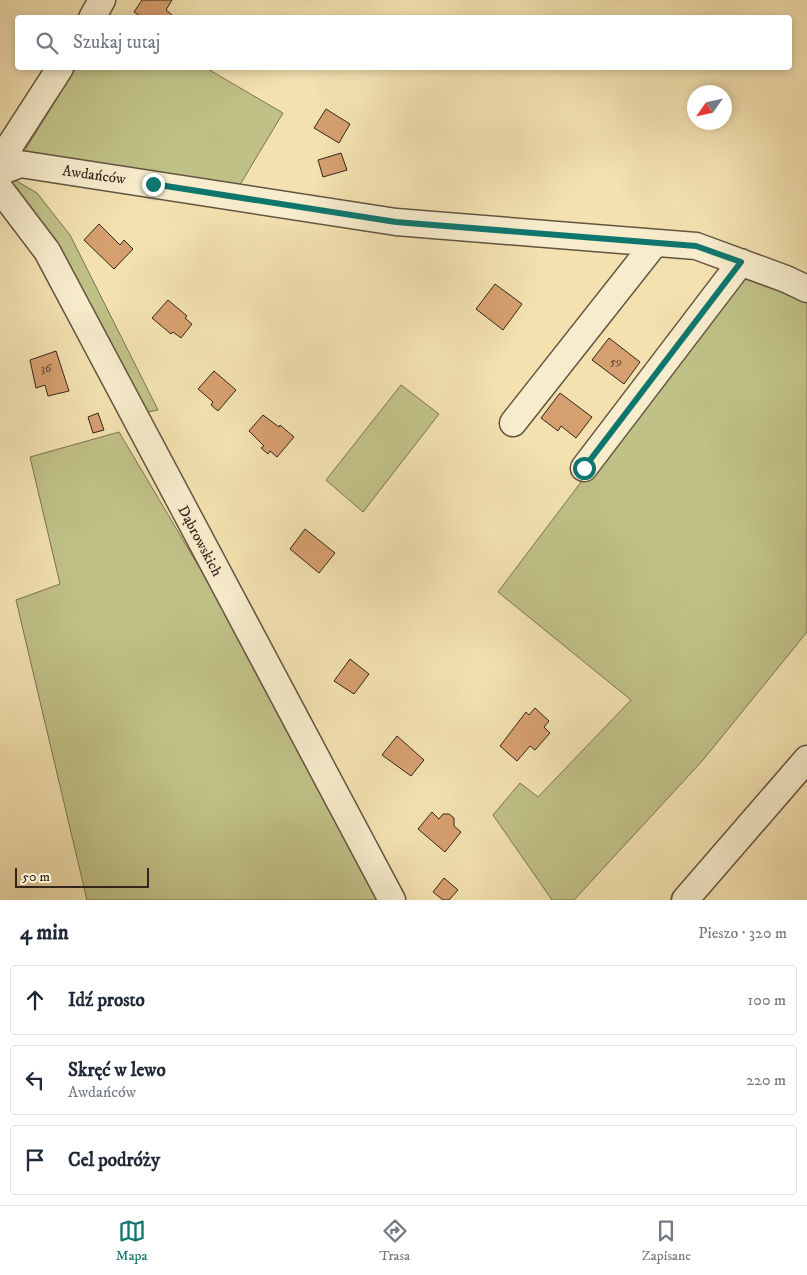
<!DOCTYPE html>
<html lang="pl">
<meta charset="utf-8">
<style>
body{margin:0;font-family:"IM FELL DW Pica",serif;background:#f6f6f7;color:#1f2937}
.compass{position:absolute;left:687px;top:85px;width:45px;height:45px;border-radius:50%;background:#fff;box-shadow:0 2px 8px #0003;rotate:236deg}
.scale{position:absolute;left:15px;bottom:12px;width:134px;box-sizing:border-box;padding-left:5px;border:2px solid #33251c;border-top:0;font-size:14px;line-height:18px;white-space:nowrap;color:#33251c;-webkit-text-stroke:4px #f7eccc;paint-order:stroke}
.stop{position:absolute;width:15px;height:15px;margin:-11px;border:4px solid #0f766e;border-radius:50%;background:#fff}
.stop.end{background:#0f766e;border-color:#fff;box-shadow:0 1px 5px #0008}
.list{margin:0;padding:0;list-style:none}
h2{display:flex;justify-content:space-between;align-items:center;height:65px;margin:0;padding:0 20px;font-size:21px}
h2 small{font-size:16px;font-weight:400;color:#747a83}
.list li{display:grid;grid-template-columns:32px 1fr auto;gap:15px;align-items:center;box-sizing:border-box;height:70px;margin:0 10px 10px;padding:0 10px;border:1px solid #e0e1e3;border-radius:5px}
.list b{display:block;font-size:19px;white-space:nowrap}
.list p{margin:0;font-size:16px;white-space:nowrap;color:#747a83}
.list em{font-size:16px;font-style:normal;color:#747a83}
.icon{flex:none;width:28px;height:28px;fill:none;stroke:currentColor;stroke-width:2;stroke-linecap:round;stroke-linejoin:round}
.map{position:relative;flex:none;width:807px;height:900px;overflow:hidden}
.search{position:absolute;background:#fff;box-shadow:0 2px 8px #0003;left:15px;right:15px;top:15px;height:55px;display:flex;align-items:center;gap:12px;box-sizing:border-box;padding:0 18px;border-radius:5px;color:#747a83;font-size:19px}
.sheet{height:305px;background:#fff}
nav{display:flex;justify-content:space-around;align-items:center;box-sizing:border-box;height:70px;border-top:1px solid #e0e1e3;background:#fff;font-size:14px;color:#747a83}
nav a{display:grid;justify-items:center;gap:2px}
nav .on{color:#0f766e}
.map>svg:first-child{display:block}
.green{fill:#c0c187;stroke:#7a7352}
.building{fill:#d69f6f;stroke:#33251c}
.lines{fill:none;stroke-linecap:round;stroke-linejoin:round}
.minor-casing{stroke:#635441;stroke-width:29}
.minor{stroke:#f7eccc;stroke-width:26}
.route{stroke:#0f766e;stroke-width:6}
.labels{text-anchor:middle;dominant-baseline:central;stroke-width:4.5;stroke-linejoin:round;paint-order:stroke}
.number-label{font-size:12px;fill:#5c4431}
.street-label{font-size:15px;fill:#33251c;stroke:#f7eccc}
</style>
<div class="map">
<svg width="807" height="900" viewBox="0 0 807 900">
<rect width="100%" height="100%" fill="#f3e1b0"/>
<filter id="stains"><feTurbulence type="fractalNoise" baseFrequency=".004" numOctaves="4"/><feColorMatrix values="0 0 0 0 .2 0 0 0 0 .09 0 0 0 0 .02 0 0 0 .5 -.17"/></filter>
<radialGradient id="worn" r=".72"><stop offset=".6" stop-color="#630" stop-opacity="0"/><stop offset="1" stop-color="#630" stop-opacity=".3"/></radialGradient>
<path class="green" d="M76 68H206L283 113 238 188 20 158Z
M10 177 37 193 70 235 158 410 143 413 7 185Z
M751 257 807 277V632L703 760 574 900H552L493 815 520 783 538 797 631 700 498 592Z
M401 385 439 414 363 512 326 480Z
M119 432 253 658 378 900H87L16 600 60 584 30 457Z"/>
<path class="building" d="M142 0H172L166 10 172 15 171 18H143L134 12Z
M326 109 350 124 339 143 314 128Z
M341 153 347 170 323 177 318 160Z
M99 224 120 245 124 240 133 249 114 269 84 240Z
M495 284 522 304 503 330 476 309Z
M168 300 187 316 185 318 192 324 181 338 173 332 171 334 152 318Z
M609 338 640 362 624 384 592 360Z
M56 351 69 391 48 396 45 385 36 388 30 360Z
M214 371 236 390 218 411 211 405 213 402 198 389Z
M560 393 592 417 576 438 561 426 558 431 541 418Z
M98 413 104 430 93 433 88 417Z
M263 415 279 427 280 425 294 437 277 457 270 451 268 454 261 448 264 446 249 431Z
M305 529 335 553 319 573 290 549Z
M350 659 369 674 354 694 334 681Z
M535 708 549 721 544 727 550 733 535 750 530 746 517 761 500 746 526 712 529 715Z
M397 736 424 760 411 776 382 755Z
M432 812 439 819 443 814H449L454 818V826L461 832 445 852 418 829Z
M444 878 458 890 449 900H443L433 892Z"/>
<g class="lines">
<defs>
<path id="minor" d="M92 18 102 0
M0 161 60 68
M0 172 20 164 396 222 696 246 786 279 807 289
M0 189 47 251 392 900
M513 423 655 243
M584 468 741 262
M685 900 807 759"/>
</defs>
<use href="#minor" class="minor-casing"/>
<use href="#minor" class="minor"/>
</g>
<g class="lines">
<path class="route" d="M153 184 396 222 696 246 741 262 584 468"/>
</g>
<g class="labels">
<g class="number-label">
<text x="616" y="361">59</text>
<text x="46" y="368">36</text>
</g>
<g class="street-label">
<text transform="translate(94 175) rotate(8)">Awdańców</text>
<text transform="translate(200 541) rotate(62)">Dąbrowskich</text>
</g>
</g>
<rect width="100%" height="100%" filter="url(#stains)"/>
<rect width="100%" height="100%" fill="url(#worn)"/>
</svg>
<svg class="compass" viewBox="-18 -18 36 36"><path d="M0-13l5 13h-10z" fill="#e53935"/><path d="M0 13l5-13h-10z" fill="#747a83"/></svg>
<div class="scale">50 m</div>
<div class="stop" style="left:584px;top:468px"></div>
<div class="stop end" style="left:153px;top:184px"></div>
<div class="search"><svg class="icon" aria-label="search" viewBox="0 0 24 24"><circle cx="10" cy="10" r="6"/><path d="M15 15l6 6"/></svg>Szukaj tutaj</div>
</div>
<section class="sheet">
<h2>4 min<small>Pieszo · 320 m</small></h2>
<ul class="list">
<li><svg class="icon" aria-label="ahead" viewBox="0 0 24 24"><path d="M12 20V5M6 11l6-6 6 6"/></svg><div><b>Idź prosto</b></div><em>100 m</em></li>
<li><svg class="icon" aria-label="left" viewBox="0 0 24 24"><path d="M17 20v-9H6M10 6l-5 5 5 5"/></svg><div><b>Skręć w lewo</b><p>Awdańców</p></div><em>220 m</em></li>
<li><svg class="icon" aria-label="arrive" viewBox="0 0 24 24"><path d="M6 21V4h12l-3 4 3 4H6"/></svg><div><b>Cel podróży</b></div></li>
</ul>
</section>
<nav>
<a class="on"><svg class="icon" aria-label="map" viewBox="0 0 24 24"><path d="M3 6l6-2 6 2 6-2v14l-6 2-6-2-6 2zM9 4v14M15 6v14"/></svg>Mapa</a>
<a><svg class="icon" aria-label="directions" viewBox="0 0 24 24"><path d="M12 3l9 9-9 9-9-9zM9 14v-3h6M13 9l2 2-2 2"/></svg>Trasa</a>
<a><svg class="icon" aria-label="saved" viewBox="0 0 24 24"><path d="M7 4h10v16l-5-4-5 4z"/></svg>Zapisane</a>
</nav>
